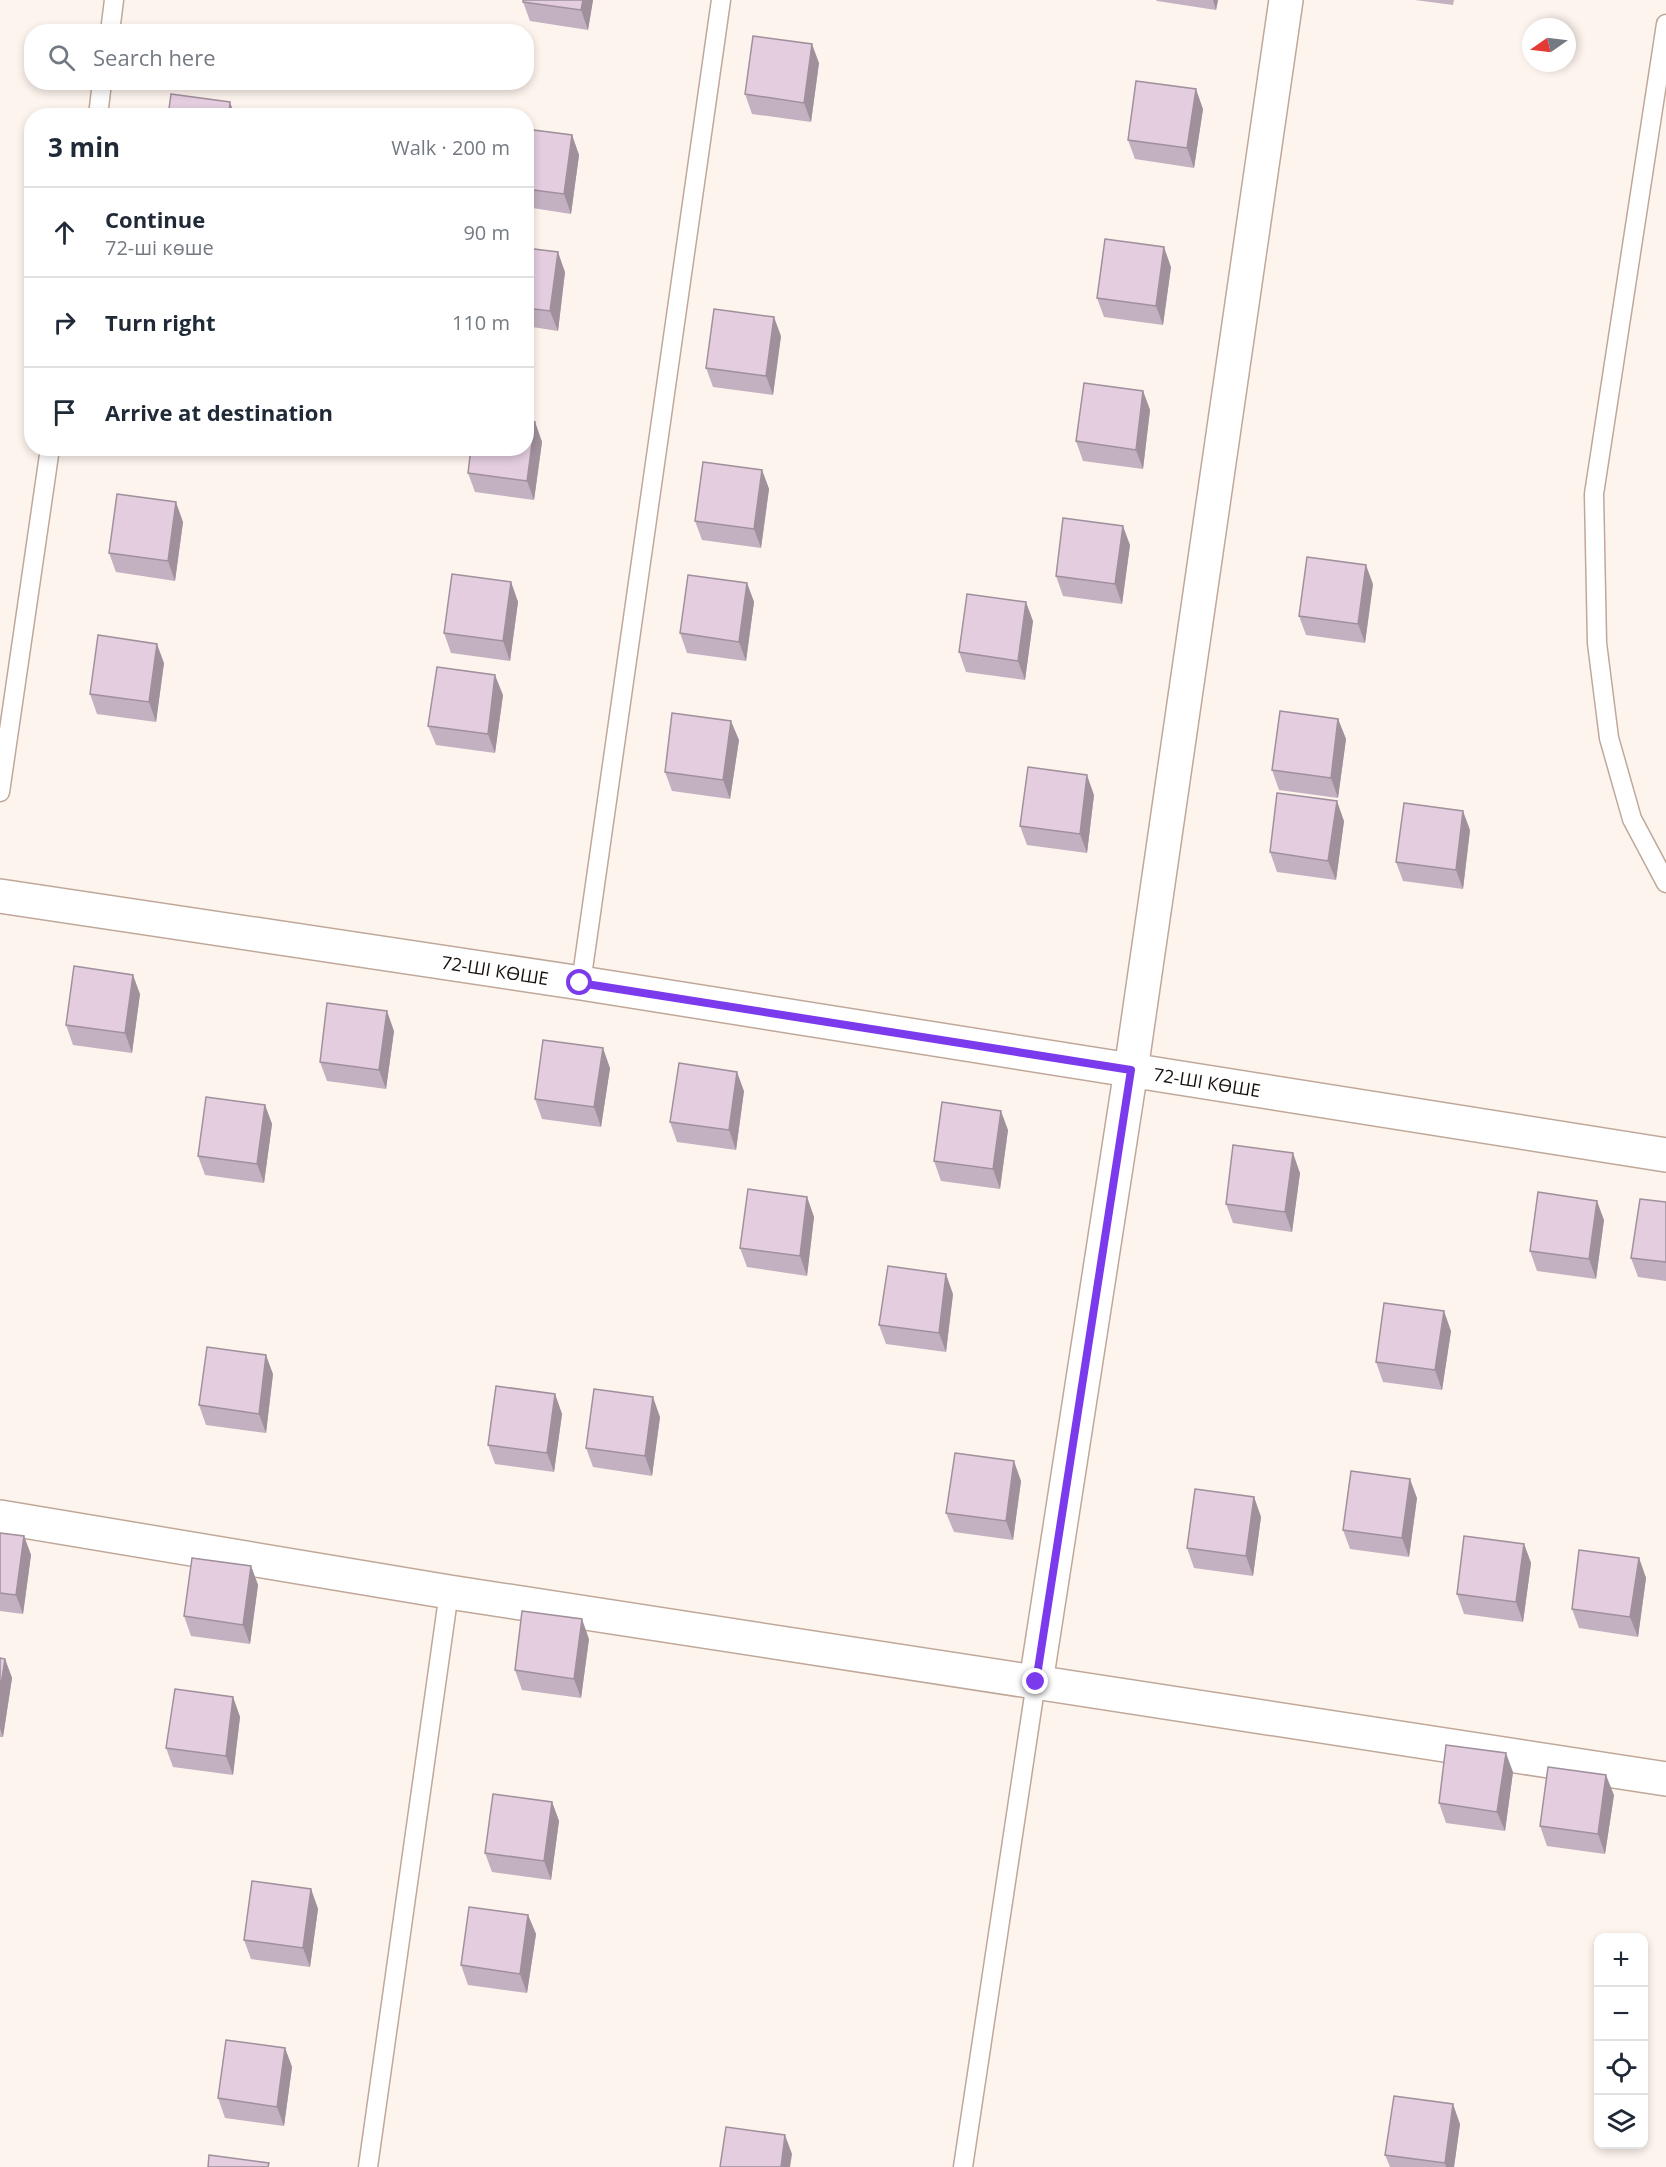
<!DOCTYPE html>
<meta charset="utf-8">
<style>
body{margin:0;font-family:"Open Sans",sans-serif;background:#f6f6f7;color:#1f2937}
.controls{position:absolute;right:18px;bottom:18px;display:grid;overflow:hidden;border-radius:12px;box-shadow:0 3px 9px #0003}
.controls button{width:54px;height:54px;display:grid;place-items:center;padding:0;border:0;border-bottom:2px solid #e0e1e3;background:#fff;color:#1f2937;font:30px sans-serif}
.compass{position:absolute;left:1522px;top:18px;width:54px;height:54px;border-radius:50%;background:#fff;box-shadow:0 3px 9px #0003;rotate:256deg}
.stop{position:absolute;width:18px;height:18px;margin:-14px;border:4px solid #7c3aed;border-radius:50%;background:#fff}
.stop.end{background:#7c3aed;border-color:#fff;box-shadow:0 2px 6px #0008}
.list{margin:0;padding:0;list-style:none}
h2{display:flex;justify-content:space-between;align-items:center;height:78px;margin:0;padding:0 24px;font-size:26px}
h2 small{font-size:20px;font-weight:400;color:#747a83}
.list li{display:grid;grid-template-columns:39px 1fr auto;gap:18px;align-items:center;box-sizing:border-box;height:90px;padding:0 24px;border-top:2px solid #e0e1e3}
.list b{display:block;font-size:22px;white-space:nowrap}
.list p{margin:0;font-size:20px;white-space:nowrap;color:#747a83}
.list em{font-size:20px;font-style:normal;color:#747a83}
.icon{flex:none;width:33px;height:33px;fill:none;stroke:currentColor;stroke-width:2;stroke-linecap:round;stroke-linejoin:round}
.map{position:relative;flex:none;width:1666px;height:2167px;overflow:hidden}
.search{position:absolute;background:#fff;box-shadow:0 3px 9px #0003;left:24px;top:24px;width:510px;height:66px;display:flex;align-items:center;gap:15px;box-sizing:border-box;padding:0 21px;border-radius:24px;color:#747a83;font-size:22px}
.panel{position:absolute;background:#fff;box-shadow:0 3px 9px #0003;left:24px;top:108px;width:510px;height:348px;border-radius:24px}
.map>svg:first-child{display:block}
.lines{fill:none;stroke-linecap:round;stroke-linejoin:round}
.service-casing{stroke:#bfa899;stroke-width:21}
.minor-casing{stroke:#bfa899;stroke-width:36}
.service{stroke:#fff;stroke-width:18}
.minor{stroke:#fff;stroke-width:33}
.wall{fill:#c3b0c0}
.shaded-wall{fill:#9f909c}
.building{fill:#e3cddf;stroke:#9f909c;stroke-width:1.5}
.route{stroke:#7c3aed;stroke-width:8}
.labels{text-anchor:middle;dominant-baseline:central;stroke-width:5;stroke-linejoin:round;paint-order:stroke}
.street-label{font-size:18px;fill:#18100b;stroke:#fff}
</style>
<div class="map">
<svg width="1666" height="2167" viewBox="0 0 1666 2167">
<rect width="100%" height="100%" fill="#fef4ee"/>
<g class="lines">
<defs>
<path id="service" d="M1666 24 1594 494 1597 643 1609 738 1632 819 1666 883
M110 32 114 0
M98 116 102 82
M0 792 50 448
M581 983 721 0
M368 2167 449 1592
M963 2167 1036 1682"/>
<path id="minor" d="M0 896 581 983 1666 1155
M0 1517 449 1592 1666 1779
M1036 1682 1131 1070 1286 0"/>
</defs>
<use href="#service" class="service-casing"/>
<use href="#minor" class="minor-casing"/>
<use href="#service" class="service"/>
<use href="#minor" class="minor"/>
</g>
<path class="wall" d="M593 0 588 30 530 21 523 2Z
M1156 0H1218L1216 10 1157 1Z
M1415 0H1454L1453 5Z
M819 63 811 122 752 114 745 94Z
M1203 109 1194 168 1135 159 1128 140Z
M526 129 572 135 579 155 571 214 526 207Z
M526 248 565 272 558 331 526 326Z
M1171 267 1163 325 1104 317 1097 298Z
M781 336 773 395 713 387 706 368Z
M1143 391 1150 410 1143 469 1083 461 1076 441Z
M535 422 542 442 534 500 475 492 468 473Z
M762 470 769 489 761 548 702 540 695 521Z
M183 522 175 581 116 572 109 553Z
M1130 545 1122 604 1063 596 1056 576Z
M511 582 518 602 510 661 451 653 444 633Z
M747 583 754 602 746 661 687 653 680 633Z
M1373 584 1365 643 1306 635 1299 616Z
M1033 621 1025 680 966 672 959 652Z
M164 663 156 722 97 714 90 694Z
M503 695 495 753 436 745 428 726Z
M1338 719 1346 739 1338 798 1279 790 1272 770Z
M739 740 730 799 672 791 665 772Z
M1094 795 1087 853 1027 845 1020 826Z
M1344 821 1336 880 1277 872 1270 852Z
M1470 830 1463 889 1403 881 1396 862Z
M140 994 132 1053 73 1045 66 1025Z
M394 1031 386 1089 327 1081 320 1062Z
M610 1068 601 1127 542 1119 535 1099Z
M744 1091 736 1150 677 1142 670 1122Z
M265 1105 272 1124 264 1183 205 1175 198 1156Z
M1008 1130 1000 1189 941 1181 934 1161Z
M1300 1173 1292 1232 1233 1223 1226 1204Z
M807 1197 814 1217 807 1276 747 1267 740 1248Z
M1666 1202V1281L1638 1277 1631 1258Z
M1604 1220 1596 1279 1537 1271 1530 1251Z
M953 1294 946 1352 886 1344 879 1325Z
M1451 1331 1442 1390 1383 1382 1376 1362Z
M273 1374 266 1433 206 1425 199 1405Z
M555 1394 562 1414 554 1472 495 1464 488 1445Z
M660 1417 652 1476 593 1467 586 1448Z
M1021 1481 1013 1540 954 1532 946 1513Z
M1254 1497 1261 1517 1253 1576 1194 1568 1187 1548Z
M1417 1498 1409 1557 1350 1549 1343 1530Z
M0 1533 24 1536 31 1555 23 1614 0 1611Z
M1524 1544 1531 1563 1523 1622 1464 1614 1457 1594Z
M1639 1558 1646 1578 1638 1637 1579 1628 1572 1609Z
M251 1566 258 1585 250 1644 191 1636 184 1616Z
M589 1639 581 1698 522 1690 515 1670Z
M0 1658 5 1659 12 1678 3 1737H0Z
M233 1697 240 1717 233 1775 173 1767 166 1748Z
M1513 1772 1505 1831 1446 1823 1439 1803Z
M1614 1795 1605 1854 1547 1846 1540 1826Z
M552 1802 559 1821 551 1880 492 1872 485 1853Z
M311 1889 318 1909 310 1967 251 1959 244 1940Z
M528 1915 536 1934 527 1993 468 1985 461 1965Z
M285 2048 292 2067 284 2126 225 2118 218 2098Z
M1460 2124 1454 2167H1390L1385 2155Z"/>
<path class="shaded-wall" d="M583 0H593L588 30 581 10Z
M1213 0H1218L1216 10Z
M812 44 819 63 811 122 804 103Z
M1196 89 1203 109 1194 168 1187 148Z
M230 102 235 116H229Z
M572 135 579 155 571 214 564 194Z
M1164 247 1171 267 1163 325 1156 306Z
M558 252 565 272 558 331 550 311Z
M774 317 781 336 773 395 766 376Z
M1143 391 1150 410 1143 469 1136 450Z
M535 422 542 442 534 500 527 481Z
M762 470 769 489 761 548 754 529Z
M176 502 183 522 175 581 168 561Z
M1123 526 1130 545 1122 604 1115 584Z
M1366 565 1373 584 1365 643 1358 624Z
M511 582 518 602 510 661 503 641Z
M747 583 754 602 746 661 739 642Z
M1026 602 1033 621 1025 680 1018 661Z
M157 644 164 663 156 722 149 702Z
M495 675 503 695 495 753 488 734Z
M1338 719 1346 739 1338 798 1331 778Z
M731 721 739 740 730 799 723 780Z
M1087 775 1094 795 1087 853 1080 834Z
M1337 801 1344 821 1336 880 1328 861Z
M1463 811 1470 830 1463 889 1456 870Z
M133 975 140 994 132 1053 125 1033Z
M387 1011 394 1031 386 1089 379 1070Z
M603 1048 610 1068 601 1127 594 1107Z
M737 1072 744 1091 736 1150 729 1130Z
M265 1105 272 1124 264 1183 257 1164Z
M1001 1111 1008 1130 1000 1189 993 1169Z
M1293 1153 1300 1173 1292 1232 1285 1212Z
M807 1197 814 1217 807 1276 800 1256Z
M1597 1201 1604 1220 1596 1279 1589 1259Z
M946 1274 953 1294 946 1352 939 1333Z
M1444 1311 1451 1331 1442 1390 1435 1370Z
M266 1355 273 1374 266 1433 259 1414Z
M555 1394 562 1414 554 1472 547 1453Z
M653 1397 660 1417 652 1476 645 1456Z
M1014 1461 1021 1481 1013 1540 1006 1521Z
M1410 1479 1417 1498 1409 1557 1402 1538Z
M1254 1497 1261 1517 1253 1576 1246 1556Z
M24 1536 31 1555 23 1614 16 1595Z
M1524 1544 1531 1563 1523 1622 1516 1602Z
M1639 1558 1646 1578 1638 1637 1630 1617Z
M251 1566 258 1585 250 1644 243 1625Z
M582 1619 589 1639 581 1698 574 1679Z
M5 1659 12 1678 3 1737 0 1728V1691Z
M233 1697 240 1717 233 1775 226 1756Z
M1506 1753 1513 1772 1505 1831 1497 1812Z
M1606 1775 1614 1795 1605 1854 1598 1834Z
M552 1802 559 1821 551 1880 544 1861Z
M311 1889 318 1909 310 1967 303 1948Z
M528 1915 536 1934 527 1993 520 1974Z
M285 2048 292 2067 284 2126 277 2107Z
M1453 2104 1460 2124 1454 2167H1446L1445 2163Z
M785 2135 792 2154 790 2167H781Z"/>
<path class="building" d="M523 0H583L581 10 523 2Z
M753 36 812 44 804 103 745 94Z
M1136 81 1196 89 1187 148 1128 140Z
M171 94 230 102 229 116H168Z
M526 129 572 135 564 194 526 189Z
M1105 239 1164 247 1156 306 1097 298Z
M526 248 558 252 550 311 526 308Z
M714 309 774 317 766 376 706 368Z
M1084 383 1143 391 1136 450 1076 441Z
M526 421 535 422 527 481 468 473 471 448H526Z
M703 462 762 470 754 529 695 521Z
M117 494 176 502 168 561 109 553Z
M1063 518 1123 526 1115 584 1056 576Z
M1307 557 1366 565 1358 624 1299 616Z
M452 574 511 582 503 641 444 633Z
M688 575 747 583 739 642 680 633Z
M967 594 1026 602 1018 661 959 652Z
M98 635 157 644 149 702 90 694Z
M437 667 495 675 488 734 428 726Z
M1280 711 1338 719 1331 778 1272 770Z
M672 713 731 721 723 780 665 772Z
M1028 767 1087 775 1080 834 1020 826Z
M1277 793 1337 801 1328 861 1270 852Z
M1404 803 1463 811 1456 870 1396 862Z
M74 966 133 975 125 1033 66 1025Z
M327 1003 387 1011 379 1070 320 1062Z
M543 1040 603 1048 594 1107 535 1099Z
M679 1063 737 1072 729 1130 670 1122Z
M206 1097 265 1105 257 1164 198 1156Z
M942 1102 1001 1111 993 1169 934 1161Z
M1233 1145 1293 1153 1285 1212 1226 1204Z
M748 1189 807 1197 800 1256 740 1248Z
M1538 1192 1597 1201 1589 1259 1530 1251Z
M1640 1199 1666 1202V1262L1631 1258Z
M888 1266 946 1274 939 1333 879 1325Z
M1384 1303 1444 1311 1435 1370 1376 1362Z
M207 1347 266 1355 259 1414 199 1405Z
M496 1386 555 1394 547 1453 488 1445Z
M594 1389 653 1397 645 1456 586 1448Z
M955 1453 1014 1461 1006 1521 946 1513Z
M1351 1471 1410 1479 1402 1538 1343 1530Z
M1195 1489 1254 1497 1246 1556 1187 1548Z
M0 1533 24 1536 16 1595 0 1593Z
M1464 1536 1524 1544 1516 1602 1457 1594Z
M1579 1550 1639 1558 1630 1617 1572 1609Z
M192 1558 251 1566 243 1625 184 1616Z
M522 1611 582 1619 574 1679 515 1670Z
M0 1658 5 1659 0 1691Z
M175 1689 233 1697 226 1756 166 1748Z
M1446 1745 1506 1753 1497 1812 1439 1803Z
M1548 1767 1606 1775 1598 1834 1540 1826Z
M493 1794 552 1802 544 1861 485 1853Z
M252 1881 311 1889 303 1948 244 1940Z
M469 1907 528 1915 520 1974 461 1965Z
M226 2040 285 2048 277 2107 218 2098Z
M1394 2096 1453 2104 1445 2163 1385 2155Z
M726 2127 785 2135 781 2167H720Z
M209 2155 269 2163 268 2167H208Z"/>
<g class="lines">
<path class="route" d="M580 983 1131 1070 1036 1682"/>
</g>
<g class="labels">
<g class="street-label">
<text transform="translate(495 970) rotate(9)">72-ШІ КӨШЕ</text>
<text transform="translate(1207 1082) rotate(9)">72-ШІ КӨШЕ</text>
</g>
</g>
</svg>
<div class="controls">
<button>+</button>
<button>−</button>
<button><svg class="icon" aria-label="locate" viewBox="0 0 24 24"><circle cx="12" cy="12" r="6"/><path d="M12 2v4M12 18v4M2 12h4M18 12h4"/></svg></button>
<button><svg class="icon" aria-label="layers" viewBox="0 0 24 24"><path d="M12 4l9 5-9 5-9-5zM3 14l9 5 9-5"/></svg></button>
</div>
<svg class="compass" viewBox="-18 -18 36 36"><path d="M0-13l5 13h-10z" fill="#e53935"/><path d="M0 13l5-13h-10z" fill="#747a83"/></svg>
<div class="stop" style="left:580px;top:983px"></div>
<div class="stop end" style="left:1036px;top:1682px"></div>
<div class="search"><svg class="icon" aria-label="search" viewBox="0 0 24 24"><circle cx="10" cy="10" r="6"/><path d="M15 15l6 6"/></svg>Search here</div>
<section class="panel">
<h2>3 min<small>Walk · 200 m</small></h2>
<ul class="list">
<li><svg class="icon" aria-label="ahead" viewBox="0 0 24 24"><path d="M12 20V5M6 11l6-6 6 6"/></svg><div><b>Continue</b><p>72-ші көше</p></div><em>90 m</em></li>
<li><svg class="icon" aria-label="right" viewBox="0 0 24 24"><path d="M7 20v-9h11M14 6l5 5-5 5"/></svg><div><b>Turn right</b></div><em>110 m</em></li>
<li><svg class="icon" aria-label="arrive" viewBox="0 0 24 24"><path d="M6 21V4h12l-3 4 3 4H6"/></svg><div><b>Arrive at destination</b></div></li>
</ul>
</section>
</div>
